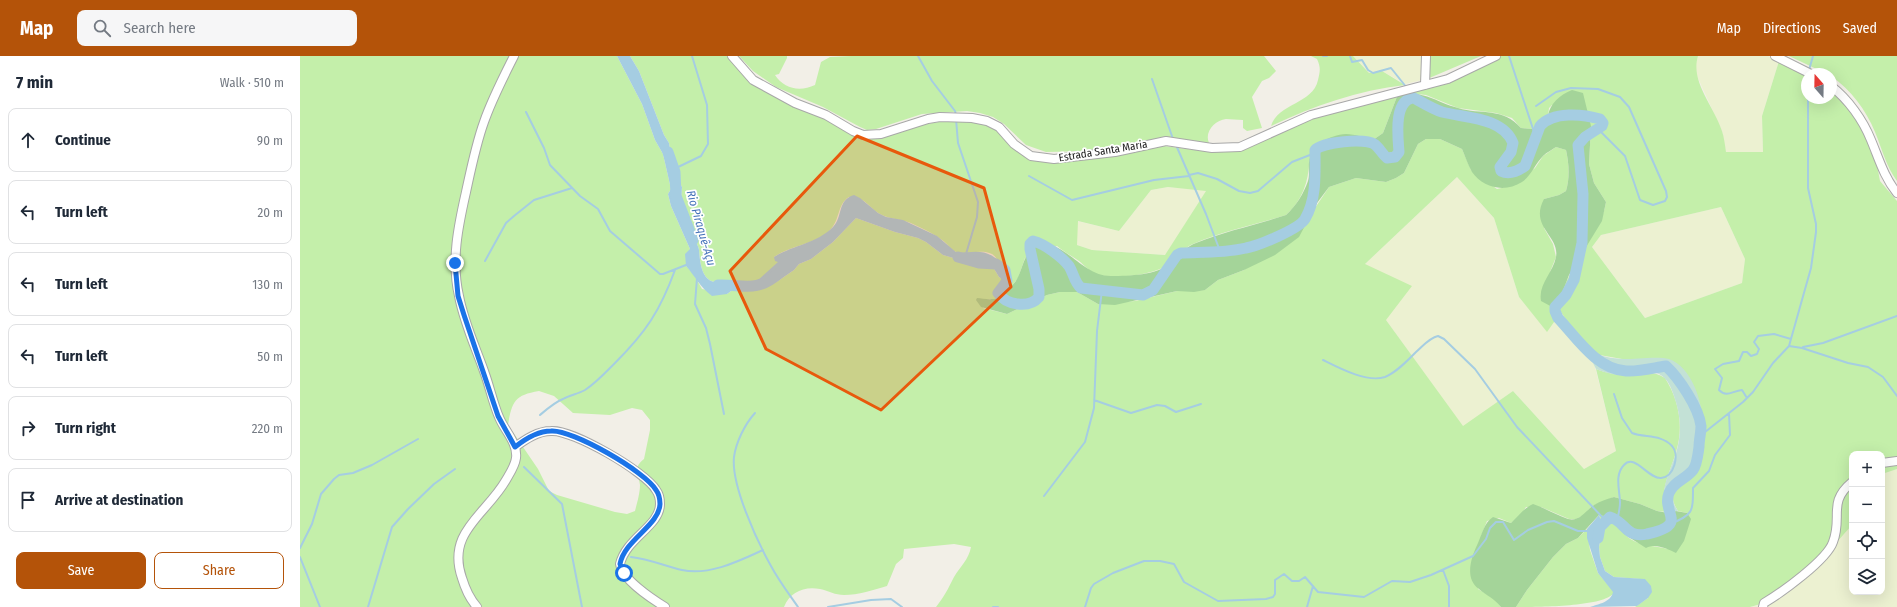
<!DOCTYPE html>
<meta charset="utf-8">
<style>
body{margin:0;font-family:"Fira Sans Condensed",sans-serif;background:#f6f6f7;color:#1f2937}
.controls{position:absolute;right:12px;bottom:12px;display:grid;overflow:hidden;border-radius:8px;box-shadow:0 4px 16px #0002}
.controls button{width:36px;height:36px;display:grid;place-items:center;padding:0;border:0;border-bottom:1px solid #e0e1e3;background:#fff;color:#1f2937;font:20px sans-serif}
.compass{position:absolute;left:1501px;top:12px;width:36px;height:36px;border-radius:50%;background:#fff;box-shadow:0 4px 16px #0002;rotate:340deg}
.stop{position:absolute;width:12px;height:12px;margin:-9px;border:3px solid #1a73e8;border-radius:50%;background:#fff}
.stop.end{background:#1a73e8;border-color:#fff;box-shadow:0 1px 4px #0008}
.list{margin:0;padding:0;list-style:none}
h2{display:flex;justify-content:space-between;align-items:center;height:52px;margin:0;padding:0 16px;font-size:17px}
h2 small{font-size:13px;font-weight:400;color:#747a83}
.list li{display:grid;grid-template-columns:26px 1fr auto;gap:12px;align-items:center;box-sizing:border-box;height:64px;margin:0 8px 8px;padding:0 8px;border:1px solid #e0e1e3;border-radius:8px}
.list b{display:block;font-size:15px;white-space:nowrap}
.list em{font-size:13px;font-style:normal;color:#747a83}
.actions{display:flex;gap:8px;padding:12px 16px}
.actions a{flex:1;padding:9px 0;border:1px solid #b45309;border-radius:8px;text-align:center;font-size:14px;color:#b45309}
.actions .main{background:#b45309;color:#fff}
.icon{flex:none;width:22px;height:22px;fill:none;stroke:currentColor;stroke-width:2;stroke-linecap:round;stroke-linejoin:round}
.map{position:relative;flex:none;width:1597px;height:551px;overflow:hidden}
header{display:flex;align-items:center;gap:24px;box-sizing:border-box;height:56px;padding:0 20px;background:#b45309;color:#fff}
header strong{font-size:19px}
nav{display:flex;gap:22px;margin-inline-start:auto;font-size:14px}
.search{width:280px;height:36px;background:#f6f6f7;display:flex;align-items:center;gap:10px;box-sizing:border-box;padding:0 14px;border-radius:8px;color:#747a83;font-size:15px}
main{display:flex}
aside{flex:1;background:#fff}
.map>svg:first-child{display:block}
.farmland{fill:#ecf1d1}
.grass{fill:#c4efaa;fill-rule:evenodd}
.forest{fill:#a4d499}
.wetland{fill:#c3e1d6}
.water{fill:#a5cde2}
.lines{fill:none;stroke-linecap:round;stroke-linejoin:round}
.stream{stroke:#a5cde2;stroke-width:2}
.river{stroke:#a5cde2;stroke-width:11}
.minor-casing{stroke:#a8a8a8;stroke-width:10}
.minor{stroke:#fff;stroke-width:8}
.route{stroke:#1a73e8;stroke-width:5}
.marked{fill:#e8590c;fill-opacity:0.2;stroke:#e8590c;stroke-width:3;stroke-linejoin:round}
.labels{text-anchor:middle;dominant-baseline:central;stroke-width:3.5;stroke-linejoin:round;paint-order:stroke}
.street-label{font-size:11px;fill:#212121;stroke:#fff}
.water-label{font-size:12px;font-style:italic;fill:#4572b9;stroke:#fff}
</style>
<header>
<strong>Map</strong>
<div class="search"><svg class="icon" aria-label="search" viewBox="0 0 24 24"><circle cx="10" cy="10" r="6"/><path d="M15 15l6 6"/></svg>Search here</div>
<nav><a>Map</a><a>Directions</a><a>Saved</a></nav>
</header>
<main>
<aside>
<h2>7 min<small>Walk · 510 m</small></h2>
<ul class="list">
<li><svg class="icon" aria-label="ahead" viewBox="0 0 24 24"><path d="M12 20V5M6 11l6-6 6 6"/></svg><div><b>Continue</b></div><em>90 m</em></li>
<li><svg class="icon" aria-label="left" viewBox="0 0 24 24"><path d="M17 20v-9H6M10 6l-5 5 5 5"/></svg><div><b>Turn left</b></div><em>20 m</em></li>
<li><svg class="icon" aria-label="left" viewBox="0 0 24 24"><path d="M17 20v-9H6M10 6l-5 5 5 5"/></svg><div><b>Turn left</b></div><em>130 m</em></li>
<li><svg class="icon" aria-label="left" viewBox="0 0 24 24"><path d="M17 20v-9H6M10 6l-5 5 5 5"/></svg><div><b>Turn left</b></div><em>50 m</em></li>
<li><svg class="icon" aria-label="right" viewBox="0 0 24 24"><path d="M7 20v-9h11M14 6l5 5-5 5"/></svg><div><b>Turn right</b></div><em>220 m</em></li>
<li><svg class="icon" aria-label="arrive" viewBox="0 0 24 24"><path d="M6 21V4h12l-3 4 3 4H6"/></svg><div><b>Arrive at destination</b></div></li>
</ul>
<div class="actions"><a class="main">Save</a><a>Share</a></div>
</aside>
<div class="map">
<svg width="1597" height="551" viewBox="0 0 1597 551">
<rect width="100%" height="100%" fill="#f2efe7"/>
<path class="farmland" d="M1053 0H1130L1127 23 1105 28 1082 15 1069 17Z
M1398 0H1468L1479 5 1462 60 1463 97 1426 96 1422 75 1397 20 1395 10Z
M1157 121 1194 162 1219 241 1247 275 1261 255 1294 307 1316 395 1284 413 1213 335 1163 371 1086 264 1065 208Z
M868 131 907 134 866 199 792 194 777 189V165L819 175 851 134Z
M1421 151 1445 203 1442 227 1345 262 1292 191 1301 179Z
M1592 413H1597V551H1450L1460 549 1503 522 1552 468V536H1582V418Z"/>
<path class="grass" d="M0 0H317L342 48 355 84 363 98 371 133 368 138 371 150 390 193 386 210 393 217 402 233 427 238 434 233 429 226C425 226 418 228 414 226 401 223 400 205 399 194 398 187 393 185 393 174L387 170 384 160V152L381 142 382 131 374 118 369 87 364 79 339 15 330 0H427L434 8 508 54 555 79 652 64 683 67 698 75 710 87 752 105 789 103 864 90 911 96 930 95 1007 62 1098 38 1083 77 1073 84 1058 80 1009 105C1009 125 1002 145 986 159 955 169 923 175 893 188 883 192 878 202 870 208 854 219 814 224 796 218 789 215 785 210 779 205 772 200 764 196 757 190L725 202 718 222 705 239 696 243H686L683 252 707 258 747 239 760 236H777L798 248 835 245 877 235 905 234 918 224 944 214 1009 161 1029 131 1056 122 1086 126 1096 122 1104 117 1118 88 1126 83H1140L1162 93 1171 114 1197 133 1214 129 1235 112 1243 100 1256 91 1266 94C1269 109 1270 121 1266 135L1259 139 1244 143V172L1253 188 1256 201 1250 216 1261 237C1267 225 1272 213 1279 201 1289 183 1303 167 1306 146L1294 127 1289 108 1291 70 1252 49 1249 52 1248 60 1232 73 1221 72 1212 62 1196 57 1158 52 1126 39 1109 37 1200 0H1398C1390 26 1414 50 1422 75 1424 81 1425 89 1426 96H1463L1462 60 1479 5 1507 18V42H1531V31L1560 66 1577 109 1580 125 1597 145V413L1582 418V398H1552V469C1528 496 1486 544 1450 551H1335L1348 542 1340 523 1314 521 1305 515 1300 501 1299 491 1303 471 1299 459C1326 460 1314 475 1334 485 1344 490 1357 490 1368 493L1387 457 1378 455C1363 432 1382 427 1394 411 1398 406 1401 398 1403 391L1368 303H1322L1288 297 1261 256 1247 276 1219 241 1194 162 1157 121 1065 208 1112 230 1086 264 1163 370 1213 335 1284 413 1316 395 1296 313C1306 317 1317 319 1328 319 1344 319 1350 313 1365 322 1379 344 1384 371 1376 396 1370 417 1359 434 1366 456L1357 455 1340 448 1314 441 1292 450 1284 459 1276 463H1269L1241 451H1226L1221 459 1211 467 1199 462 1187 465 1181 480 1178 533 1195 543 1201 551H636C644 541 648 533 654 521 660 511 669 503 671 491L654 488 604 493 603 502 596 508 587 530C574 534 558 539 544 539 535 539 529 535 520 533 504 530 490 536 484 551H0ZM868 131 906 135 865 199 792 194 777 189 778 165 819 175 851 134ZM549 141C568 142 566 150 580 158 591 164 604 163 615 169 624 173 634 178 642 184 647 187 650 193 656 196 666 200 680 192 692 198 700 203 702 217 705 225L699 221 690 206 686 204 664 205 643 199 626 186 618 182 595 176 556 162 533 186 511 203 499 208 494 214 478 225 470 228 458 225 479 206 474 201C490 190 511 189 527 177 541 166 536 149 549 141ZM1421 151 1445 203 1442 227 1345 262 1292 191 1301 179ZM239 335 254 340 273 357 310 359 332 352 342 354 350 364V374L344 403C332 412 339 419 340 429 340 437 337 447 335 455L327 458 315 456 257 439 249 435 238 413 208 369C212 345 215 339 239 335Z
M439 0H487V2L479 18 475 19C484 33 500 36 515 29L521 6 530 1 551 0H964L976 15 969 22 962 25 952 41 962 72 947 75 943 72V64C937 64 931 63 926 63 915 64 904 76 909 87L866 81 788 95 746 96 726 89 704 68 693 61 680 57 667 55 622 58 576 73 567 74 560 71 523 51 476 31 453 15Z
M1011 0H1053L1069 17 1082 15 1105 29C1058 34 1014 50 971 70 978 47 1013 48 1018 24 1020 15 1021 12 1017 3Z
M1130 0H1181L1127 23Z
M1489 0H1597V125C1586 110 1582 93 1575 76 1566 54 1551 34 1531 20V18H1527Z
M1287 473 1290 494 1298 517 1314 536C1308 551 1236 551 1216 551L1227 534 1253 501 1266 488 1278 482Z"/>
<path class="forest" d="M1272 34 1283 37 1291 70 1289 108 1294 127 1306 146 1302 165 1269 219 1256 253 1241 245C1238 228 1253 217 1256 201 1260 180 1229 171 1244 143L1259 139 1266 135C1270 121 1269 108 1266 94L1256 91C1252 94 1247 96 1243 100 1235 108 1231 120 1222 126 1205 137 1183 132 1172 116 1168 109 1165 100 1162 93L1140 83H1126L1118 88 1104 117 1096 122 1086 126 1056 122 1029 131 1017 147 999 181 975 199 944 214 918 224 905 234 894 236 877 235 815 249 798 248 777 236H760L747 239 707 258 681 251 676 244 677 242C685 243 697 245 704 239 706 237 707 234 709 232 712 229 715 227 717 223 724 210 724 192 742 189 765 185 783 221 812 220 829 220 856 219 870 208 880 200 883 192 896 187 925 175 956 169 986 159 996 150 1004 137 1008 125 1010 119 1008 112 1009 106 1012 89 1029 79 1046 78 1055 78 1065 82 1073 84L1083 77 1098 38C1127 35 1133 45 1158 52 1181 59 1203 51 1221 72L1232 73 1248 60C1250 47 1260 39 1272 34Z
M1314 441 1340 448 1357 455 1368 457 1376 455 1387 457 1391 463 1384 485 1376 497C1367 493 1356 487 1346 492L1324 478 1320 473 1318 464 1315 462 1299 459 1278 482 1266 488 1253 501 1227 534 1216 551H1201C1194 542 1187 540 1179 533 1164 522 1171 502 1178 487 1182 478 1184 467 1193 461L1211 467C1219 460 1224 452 1233 448 1245 452 1256 459 1268 463 1280 466 1286 454 1294 449 1301 445 1307 443 1314 441Z"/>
<path class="wetland" d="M1288 297C1300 299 1312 303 1324 303 1336 303 1359 300 1369 303 1400 314 1411 376 1398 402 1392 415 1376 422 1373 436 1371 443 1374 449 1378 455L1366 456C1359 434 1369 418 1376 397 1382 378 1381 359 1374 340 1371 331 1368 323 1359 318 1349 314 1339 318 1329 319 1317 320 1306 317 1296 313Z"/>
<path class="water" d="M317 0H330L339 15 364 79 369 87 374 118 382 131 381 142 387 170 393 174C393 185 398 187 399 194 400 205 401 223 414 226 418 228 425 226 429 226L434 233 427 238 412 240C400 231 395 220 386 210L385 198 390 193 371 150 368 138 371 133 363 98 355 84 342 48Z
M554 139 560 142 578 157 586 161 603 164 637 180 657 197C676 196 687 192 702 208 706 213 708 219 705 225L699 221 690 206 686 204 664 205 643 199 626 186 618 182 595 176 556 162 533 186 511 203 499 208 494 214 478 225 470 228 457 225 478 206 475 205 474 201C493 189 516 188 533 171 543 161 537 144 554 139Z
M1299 459 1303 470 1299 491 1300 501 1305 515 1314 521 1345 523 1351 530 1352 536 1348 542 1337 550 1290 551C1299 548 1311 546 1313 536L1298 517 1287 482V473Z"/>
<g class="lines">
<path class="stream" d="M618 0 632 25 655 55 656 59
M1023 0H1027
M1050 0 1052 6 1062 4 1068 14 1073 17 1091 12 1107 32
M1209 0 1236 82
M1509 14 1513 0
M852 23 873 83
M1109 36 1112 42
M1236 50 1256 36 1271 32 1298 33 1320 41 1329 51 1366 135 1367 141 1365 145 1353 149 1340 144 1325 100 1301 76 1296 75
M226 56 244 92 250 109 280 140 298 153 310 175 360 218H363L386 209
M656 63 658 87 678 146 677 161 666 198
M876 89 906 158 920 195
M374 113 401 100 408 88 407 49 392 0
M889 119 898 117 917 123 939 135 950 137 958 135 992 106 1015 97
M729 120 772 144 854 124 889 120
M185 205 206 167 214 160 234 144 272 132
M397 222 395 248 406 272 410 288 424 358
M1489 290 1502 292 1548 307 1568 311 1583 321 1597 340
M1503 291 1523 287 1597 260
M1023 304C1039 312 1067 327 1085 321 1097 316 1107 305 1116 296 1123 290 1129 282 1138 280L1144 283 1175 313 1217 371 1305 464
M1314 338 1322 362 1332 377C1345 382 1361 378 1372 390 1380 399 1374 421 1361 422 1348 423 1335 397 1324 409 1314 419 1320 435 1320 447 1320 453 1318 460 1317 465
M1447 342 1442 334C1432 335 1427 342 1419 334L1422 322 1415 313 1423 308 1439 305 1443 296H1447L1451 300 1457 298 1459 293 1454 286 1458 280 1474 278 1491 283
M794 344 831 357 857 349 865 350 876 356 901 348
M455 357C445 368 436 386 434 401 431 429 457 485 471 510 479 525 489 538 498 551
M240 359C247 353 255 346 263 343 270 339 278 338 285 334 296 327 306 316 315 307 346 276 360 255 375 214
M1400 380 1443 346 1453 336 1473 307 1489 290 1511 212 1516 176V168L1508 132V42
M224 411 262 448 282 551
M744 440 785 386 794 352 797 275 802 234
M1370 468C1393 459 1393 456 1393 432L1409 415 1415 399 1430 379 1429 358
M0 492 12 468 21 438 34 423 39 419 53 417 72 409 118 383
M0 501 20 551
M331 501C349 503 365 510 382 514 409 520 439 505 463 494
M1143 514 1149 530V551
M68 551 92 471 108 453 134 428 155 413
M528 551 571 544 591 543 602 551
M693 551H698
M785 551 791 532 794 528 813 517 844 505H860L874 508 884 526 918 545 966 543 973 541 975 538V524L984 518 992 525H999L1005 521 1018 536 1064 541 1092 525 1110 526 1131 519 1173 500 1186 483 1190 472 1196 466H1203L1214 484 1228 474 1247 466 1254 465 1278 475H1289
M1007 551 1013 530"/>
<path class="river" d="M368 96 375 116 376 140 393 184
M658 201 679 207 696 208 705 214 707 225 698 237C706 249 729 253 739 241V233L730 193V188L733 185C745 188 762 201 769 210 774 218 774 226 781 232L843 239 853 234 877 199 881 197C902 196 925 197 946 192 958 190 999 173 1005 163 1017 143 1015 116 1015 94 1022 86 1065 82 1074 88 1079 91 1082 98 1087 102L1095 101 1099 96C1098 82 1093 43 1114 42 1123 47 1133 53 1142 56 1165 62 1203 61 1213 87L1211 96 1200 111 1201 115C1209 119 1218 115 1225 110L1240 70C1253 55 1283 58 1300 63L1303 67 1302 70 1285 81 1278 89 1283 138 1282 187 1274 224 1266 239 1255 251V255L1258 262C1277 282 1296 313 1326 315 1338 316 1353 312 1366 310 1379 322 1399 352 1401 370 1401 377 1399 384 1399 391 1398 398 1397 409 1393 414 1385 424 1374 425 1369 437 1361 457 1390 469 1347 478 1326 483 1325 465 1310 461L1300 471 1298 482
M418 229C443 228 456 237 478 218"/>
<defs>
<path id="minor" d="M432 0 453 24 495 47 526 59 553 75 563 79 581 78 628 63 640 61 672 62 687 65 699 71 714 88 731 100 754 103 815 96 866 85 912 92 940 91 1011 59 1148 23 1196 0
M1475 0 1511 18
M1125 29 1126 0
M1531 30C1548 43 1563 64 1571 84 1579 103 1584 121 1597 137
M215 391C226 383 238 375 251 375 272 373 346 416 356 434 359 438 360 443 360 448 360 470 326 482 320 508 322 523 352 543 365 551
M1582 407 1597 405
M177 551C170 543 165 532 162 522 146 476 186 459 206 424 210 417 215 410 216 402 218 387 204 374 199 361 193 347 190 332 185 318 176 292 164 267 159 240 151 205 158 171 166 136 171 113 176 88 184 66 192 43 203 22 214 0
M1463 551 1464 547C1481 537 1527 504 1533 486 1543 460 1527 447 1552 426"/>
</defs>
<use href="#minor" class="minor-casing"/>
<use href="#minor" class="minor"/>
</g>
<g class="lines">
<path class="route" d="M155 207 158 240 164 259 198 360 215 391C225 383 238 375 251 375 272 373 346 416 356 434 359 438 360 443 360 448 359 470 325 483 320 508L324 517"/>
</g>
<path class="marked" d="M557 80 684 132 711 231 581 354 466 293 430 215Z"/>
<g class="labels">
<g class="street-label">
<text transform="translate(803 95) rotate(-9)">Estrada Santa Maria</text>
</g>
<g class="water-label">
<text transform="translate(401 172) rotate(74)">Rio Piraquê-Açu</text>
</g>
</g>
</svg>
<div class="controls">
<button>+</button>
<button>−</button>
<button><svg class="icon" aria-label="locate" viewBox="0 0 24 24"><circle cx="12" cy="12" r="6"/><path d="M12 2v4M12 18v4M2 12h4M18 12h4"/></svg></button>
<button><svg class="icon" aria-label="layers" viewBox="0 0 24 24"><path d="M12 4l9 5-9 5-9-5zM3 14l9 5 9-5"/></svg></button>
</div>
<svg class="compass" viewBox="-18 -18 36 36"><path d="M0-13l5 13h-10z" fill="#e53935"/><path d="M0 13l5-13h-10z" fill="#747a83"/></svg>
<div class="stop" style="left:324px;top:517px"></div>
<div class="stop end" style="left:155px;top:207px"></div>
</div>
</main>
